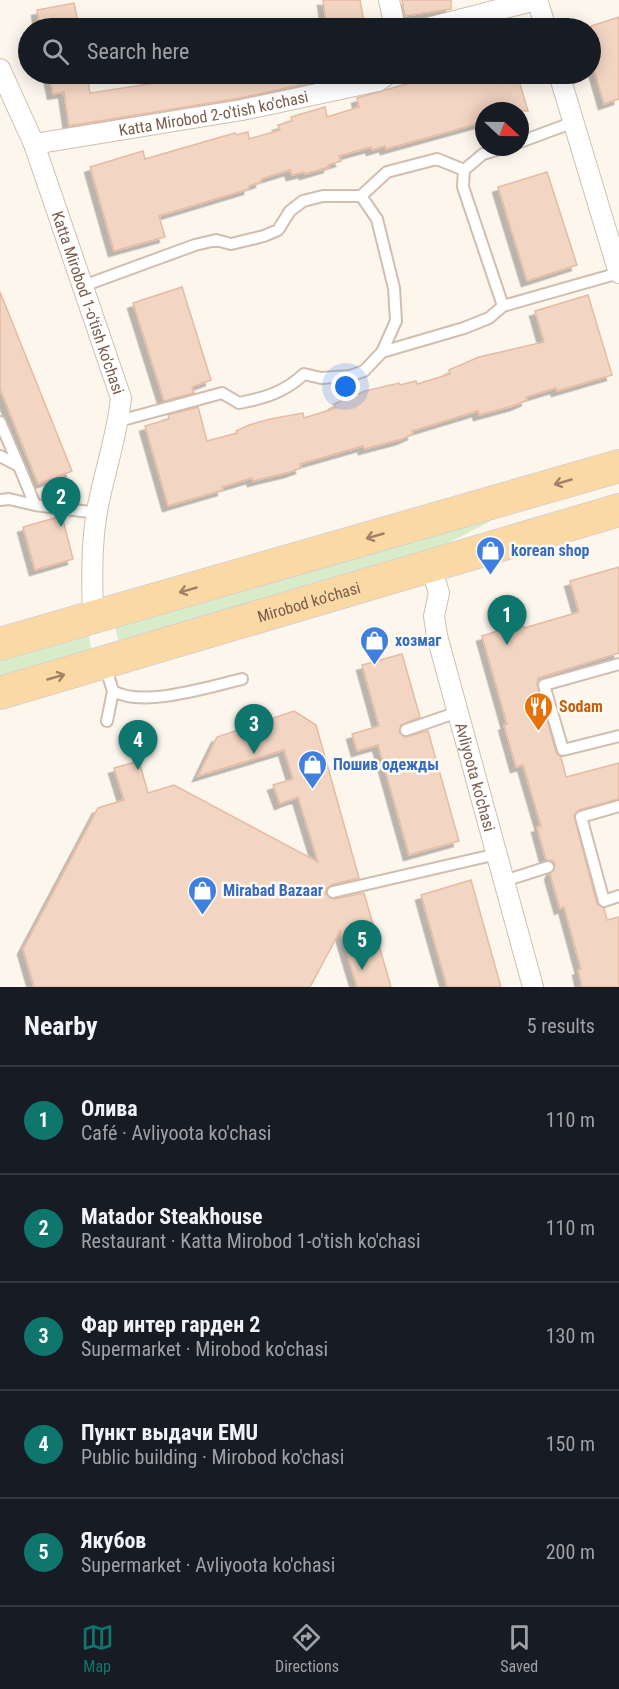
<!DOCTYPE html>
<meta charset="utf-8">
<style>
body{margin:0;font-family:"Roboto Condensed",sans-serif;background:#242831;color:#f1f3f6}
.compass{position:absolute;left:475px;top:102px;width:54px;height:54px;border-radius:50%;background:#171b24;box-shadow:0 3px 15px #0003;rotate:112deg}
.you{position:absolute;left:346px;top:387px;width:21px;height:21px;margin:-15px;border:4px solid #fff;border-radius:50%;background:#1a73e8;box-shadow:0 0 0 9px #1a73e833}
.badge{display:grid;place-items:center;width:39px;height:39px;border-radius:50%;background:#0f766e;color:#fff;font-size:20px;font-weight:700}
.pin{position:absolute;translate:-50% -50px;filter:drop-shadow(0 2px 3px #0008)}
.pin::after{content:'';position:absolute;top:32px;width:21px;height:18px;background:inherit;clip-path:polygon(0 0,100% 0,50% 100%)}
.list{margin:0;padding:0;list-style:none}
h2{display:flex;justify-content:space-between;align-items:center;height:78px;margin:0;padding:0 24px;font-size:26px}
h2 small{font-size:20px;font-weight:400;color:#9ea1a6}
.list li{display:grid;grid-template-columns:39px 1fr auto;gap:18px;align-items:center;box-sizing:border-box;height:108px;padding:0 24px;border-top:2px solid #363941}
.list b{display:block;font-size:22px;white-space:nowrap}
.list p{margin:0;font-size:20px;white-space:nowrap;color:#9ea1a6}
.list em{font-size:20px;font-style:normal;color:#9ea1a6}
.icon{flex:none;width:33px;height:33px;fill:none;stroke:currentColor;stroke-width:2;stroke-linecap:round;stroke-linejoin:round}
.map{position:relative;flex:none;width:619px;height:987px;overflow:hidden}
.search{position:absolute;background:#171b24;box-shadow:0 3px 15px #0003;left:18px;right:18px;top:18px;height:66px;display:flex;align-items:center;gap:15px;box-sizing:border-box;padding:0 21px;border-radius:33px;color:#9ea1a6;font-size:22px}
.sheet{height:618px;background:#171b24}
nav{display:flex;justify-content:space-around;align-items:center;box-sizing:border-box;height:84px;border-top:2px solid #363941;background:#171b24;font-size:16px;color:#9ea1a6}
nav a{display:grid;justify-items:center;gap:3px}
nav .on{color:#0f766e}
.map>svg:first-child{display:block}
.green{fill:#d8ecc9}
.building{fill:#f3d5c3;stroke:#e6bba3;stroke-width:1.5;filter:url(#shadow)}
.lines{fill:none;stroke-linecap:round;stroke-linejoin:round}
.lane-casing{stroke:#d1beb0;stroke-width:14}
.street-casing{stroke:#d1beb0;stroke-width:22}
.primary-casing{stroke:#dad1cd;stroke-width:34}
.lane{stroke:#fff;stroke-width:10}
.street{stroke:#fff;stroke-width:20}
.primary{stroke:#fbd9a5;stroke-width:32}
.oneway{stroke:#a18267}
.labels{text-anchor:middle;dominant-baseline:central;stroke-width:5;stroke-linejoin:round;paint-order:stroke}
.street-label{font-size:16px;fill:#7a5c4d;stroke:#fffaf3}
.shop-label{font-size:16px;font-weight:bold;fill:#366cbe;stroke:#fffaf3;text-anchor:start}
.food-label{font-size:16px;font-weight:bold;fill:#c56008;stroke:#fffaf3;text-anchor:start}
</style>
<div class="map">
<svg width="619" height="987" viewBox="0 0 619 987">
<defs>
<filter id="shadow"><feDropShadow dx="-5.5" dy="5.5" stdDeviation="0" flood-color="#0004"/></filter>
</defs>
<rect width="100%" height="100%" fill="#fdf6ec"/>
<path class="green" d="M491 521 442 546 119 645 115 625 436 528Z
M88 632 92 652 0 680V658Z"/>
<path class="building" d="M323 0H360L365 28H327Z
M402 0H451V9L405 16Z
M74 3 79 28H40L37 10Z
M619 17V99L604 104 591 59V26Z
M49 74H87L90 93 214 74H317L319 81 240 98 69 126 64 92 53 94Z
M441 74H517L528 111H484V122L386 149 385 146 372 150 371 147 339 156 341 161 328 165 329 167 305 174 304 172 292 175 290 170 261 179V182L249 186V189L159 216 165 237 114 251 90 167 143 151 145 159 235 133 236 135 248 132 249 139 280 130 278 125 292 121 291 117 325 107 327 117 359 107 357 98Z
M547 172 577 265 527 281 498 187Z
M182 287 211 380 192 387 194 393 164 401 133 303Z
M0 292 72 471 38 484 0 389Z
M588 295 612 375 557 391 556 388 526 397 527 400 516 405 479 415 478 411 412 431 413 434 402 439 364 449 363 446 300 464 301 468 290 472 253 481 252 478 222 487 223 490 168 506 145 426 169 419 168 415 198 407 207 441 237 433 236 431 249 425 270 419 303 413 304 418 336 408 334 404 365 391 399 383 400 385 416 381 417 384 450 374 449 370 479 357 544 342 535 311Z
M62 516 73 559 35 570 23 527Z
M619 567V653L538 678 537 684 556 752 561 757 566 777 619 763V799L579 810 574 816 597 904 604 908 607 920 619 917V987H582L578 970 581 969 564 907 560 909 550 874 555 865 553 861 546 860 537 827 541 826 523 765 516 767 504 725 507 724 482 636 522 623 524 628 579 612 570 581Z
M402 654 420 717 401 725 399 732 405 737 428 731 459 841 409 855 378 745 357 751 352 734 379 726 362 665Z
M294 711 316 725 359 878 331 885 326 889V894L334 899 364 893 391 987H357L340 931 310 987H34L23 949 98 808 124 800 114 768 139 761 148 793 174 785 318 862 298 797 280 804 273 785 293 779 284 750 198 776 217 737Z
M471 880 501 987H447L421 895Z"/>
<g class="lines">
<defs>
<path id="lane" d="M520 142 574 122
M361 196 377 219 394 288 396 321 382 352
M83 286 195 245 216 240 231 244 264 236 278 230 290 211 303 201 323 196H361L387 172 437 159 464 170
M503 306 463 187 464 170 483 154 506 147
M119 421 222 393 239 403C265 398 285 392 304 374L321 378 350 376 364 371 382 352 464 328 489 318 503 306 619 273
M0 422 19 466
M0 456 19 466 35 505
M0 500 9 499 35 505 97 513
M619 664 544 685 563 750 619 736
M105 666 113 691C143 708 209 687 242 679
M107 721 113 691
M406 730 458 712
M619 806 581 817 604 901 619 896
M504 881 548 867
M333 892 497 854"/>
<g id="street">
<path d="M389 0 395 28"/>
<path d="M537 0 546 28"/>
<path d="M428 28 536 0"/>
<path id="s1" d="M0 69 34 144 121 398C117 437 104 473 97 511 91 546 92 582 93 617"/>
<path d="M559 74 619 273"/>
<path id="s2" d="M34 144 242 110 378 81 388 74"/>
<path id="s3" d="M431 566 439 593 434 616 437 636 533 987"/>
</g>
<g id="primary">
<path d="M0 644 619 466"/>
<path id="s4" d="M0 693 619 510"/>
</g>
</defs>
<use href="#lane" class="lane-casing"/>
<use href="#street" class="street-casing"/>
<use href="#primary" class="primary-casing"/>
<use href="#lane" class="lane"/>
<use href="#street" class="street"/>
<use href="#primary" class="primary"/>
</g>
<defs><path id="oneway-shaft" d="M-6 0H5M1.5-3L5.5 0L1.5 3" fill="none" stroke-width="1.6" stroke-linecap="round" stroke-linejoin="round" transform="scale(1.5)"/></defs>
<g class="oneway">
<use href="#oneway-shaft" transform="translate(563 482) rotate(164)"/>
<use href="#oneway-shaft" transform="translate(375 536) rotate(164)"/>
<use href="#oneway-shaft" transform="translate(188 590) rotate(164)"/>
<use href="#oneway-shaft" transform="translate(56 677) rotate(-16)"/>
</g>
<defs>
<symbol id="shop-pin" viewBox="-11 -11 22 30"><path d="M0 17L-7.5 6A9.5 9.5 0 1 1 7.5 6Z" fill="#3f7fe0" stroke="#fffaf3"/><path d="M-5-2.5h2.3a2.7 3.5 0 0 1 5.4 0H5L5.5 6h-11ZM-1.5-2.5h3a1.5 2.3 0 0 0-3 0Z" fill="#fff"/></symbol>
<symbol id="restaurant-pin" viewBox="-11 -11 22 30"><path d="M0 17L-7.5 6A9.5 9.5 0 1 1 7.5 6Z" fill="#e8710a" stroke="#fffaf3"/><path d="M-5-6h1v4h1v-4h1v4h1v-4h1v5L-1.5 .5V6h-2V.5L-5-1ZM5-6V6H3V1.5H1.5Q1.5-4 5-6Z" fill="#fff"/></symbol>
</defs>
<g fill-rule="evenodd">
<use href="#shop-pin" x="474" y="534" width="33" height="45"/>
<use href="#shop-pin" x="358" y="624" width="33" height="45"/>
<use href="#restaurant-pin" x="522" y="690" width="33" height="45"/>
<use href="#shop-pin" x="296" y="748" width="33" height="45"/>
<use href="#shop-pin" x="186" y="874" width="33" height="45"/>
</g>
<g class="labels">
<g class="street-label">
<text stroke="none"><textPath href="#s2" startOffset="182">Katta Mirobod 2-o'tish ko'chasi</textPath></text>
<text stroke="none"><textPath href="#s1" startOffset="250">Katta Mirobod 1-o'tish ko'chasi</textPath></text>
<text stroke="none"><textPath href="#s4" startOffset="322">Mirobod ko'chasi</textPath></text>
<text stroke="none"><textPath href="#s3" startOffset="218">Avliyoota ko'chasi</textPath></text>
</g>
<g class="shop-label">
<text x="511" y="550">korean shop</text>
<text x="395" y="640">хозмаг</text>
<text x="333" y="764">Пошив одежды</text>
<text x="223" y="890">Mirabad Bazaar</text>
</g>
<g class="food-label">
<text x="559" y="706">Sodam</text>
</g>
</g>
</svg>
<svg class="compass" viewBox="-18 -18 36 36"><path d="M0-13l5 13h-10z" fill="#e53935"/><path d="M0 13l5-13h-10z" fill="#9ea1a6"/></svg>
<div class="you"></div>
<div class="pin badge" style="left:507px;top:645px">1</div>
<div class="pin badge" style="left:61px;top:527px">2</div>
<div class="pin badge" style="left:254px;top:754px">3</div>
<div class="pin badge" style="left:138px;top:770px">4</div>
<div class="pin badge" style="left:362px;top:970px">5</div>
<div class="search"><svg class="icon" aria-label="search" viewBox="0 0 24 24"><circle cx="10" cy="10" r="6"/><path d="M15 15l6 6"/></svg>Search here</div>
</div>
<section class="sheet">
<h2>Nearby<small>5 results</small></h2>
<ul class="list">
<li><span class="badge">1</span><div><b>Олива</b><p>Café · Avliyoota ko'chasi</p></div><em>110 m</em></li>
<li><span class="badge">2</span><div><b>Matador Steakhouse</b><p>Restaurant · Katta Mirobod 1-o'tish ko'chasi</p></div><em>110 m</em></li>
<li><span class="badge">3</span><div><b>Фар интер гарден 2</b><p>Supermarket · Mirobod ko'chasi</p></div><em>130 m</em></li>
<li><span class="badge">4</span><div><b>Пункт выдачи EMU</b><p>Public building · Mirobod ko'chasi</p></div><em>150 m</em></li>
<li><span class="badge">5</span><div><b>Якубов</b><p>Supermarket · Avliyoota ko'chasi</p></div><em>200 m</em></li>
</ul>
</section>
<nav>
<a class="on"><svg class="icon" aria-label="map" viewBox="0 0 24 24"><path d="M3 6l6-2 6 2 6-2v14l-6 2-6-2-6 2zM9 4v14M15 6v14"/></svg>Map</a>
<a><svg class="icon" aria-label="directions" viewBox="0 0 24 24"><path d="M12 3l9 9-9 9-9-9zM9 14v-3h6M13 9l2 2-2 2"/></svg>Directions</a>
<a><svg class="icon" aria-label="saved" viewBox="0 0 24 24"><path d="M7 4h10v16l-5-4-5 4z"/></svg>Saved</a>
</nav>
